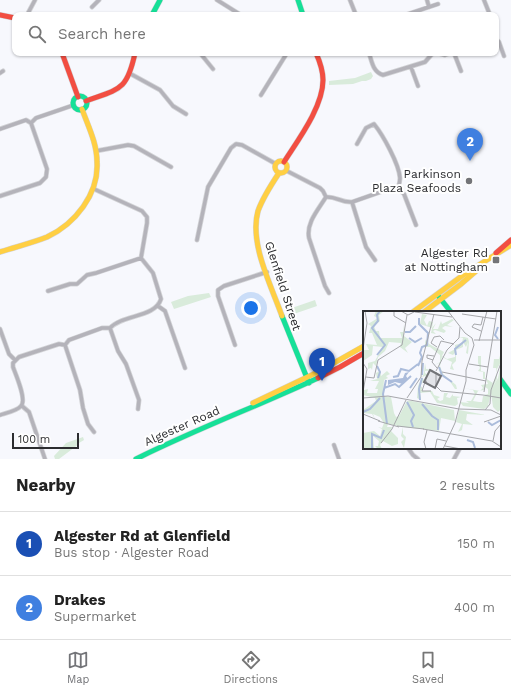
<!DOCTYPE html>
<meta charset="utf-8">
<style>
body{margin:0;font-family:"Work Sans",sans-serif;background:#f2f2f2;color:#222}
.scale{position:absolute;left:12px;bottom:10px;width:67px;box-sizing:border-box;padding-left:4px;border:2px solid #2c2d30;border-top:0;font-size:11px;line-height:14px;white-space:nowrap;color:#2c2d30;-webkit-text-stroke:3px #fff;paint-order:stroke}
.you{position:absolute;left:251px;top:308px;width:14px;height:14px;margin:-10px;border:3px solid #fff;border-radius:50%;background:#1a73e8;box-shadow:0 0 0 6px #1a73e833}
.badge{display:grid;place-items:center;width:26px;height:26px;border-radius:50%;background:#737478;color:#fff;font-size:13px;font-weight:700}
.pin{position:absolute;translate:-50% -33px;filter:drop-shadow(0 1px 2px #0008)}
.pin::after{content:'';position:absolute;top:21px;width:14px;height:12px;background:inherit;clip-path:polygon(0 0,100% 0,50% 100%)}
.list{margin:0;padding:0;list-style:none}
h2{display:flex;justify-content:space-between;align-items:center;height:52px;margin:0;padding:0 16px;font-size:17px}
h2 small{font-size:13px;font-weight:400;color:#767676}
.list li{display:grid;grid-template-columns:26px 1fr auto;gap:12px;align-items:center;box-sizing:border-box;height:64px;padding:0 16px;border-top:1px solid #e0e0e0}
.list b{display:block;font-size:15px;white-space:nowrap}
.list p{margin:0;font-size:13px;white-space:nowrap;color:#767676}
.list em{font-size:13px;font-style:normal;color:#767676}
.icon{flex:none;width:22px;height:22px;fill:none;stroke:currentColor;stroke-width:2;stroke-linecap:round;stroke-linejoin:round}
.map{position:relative;flex:none;width:511px;height:459px;overflow:hidden}
.search{position:absolute;background:#fff;box-shadow:0 1px 3px #0004;left:12px;right:12px;top:12px;height:44px;display:flex;align-items:center;gap:10px;box-sizing:border-box;padding:0 14px;border-radius:8px;color:#767676;font-size:15px}
.sheet{height:180px;background:#fff}
nav{display:flex;justify-content:space-around;align-items:center;box-sizing:border-box;height:56px;border-top:1px solid #e0e0e0;background:#fff;font-size:11px;color:#767676}
nav a{display:grid;justify-items:center;gap:2px}
nav .on{color:#737478}
.map>svg:first-child{display:block}
.green{fill:#d9ebdb}
.lines{fill:none;stroke-linecap:round;stroke-linejoin:round}
.street-casing{stroke:#d3d4d7;stroke-width:5}
.fast-casing{stroke:#d3d4d7;stroke-width:6}
.slow-casing{stroke:#d3d4d7;stroke-width:6}
.jam-casing{stroke:#d3d4d7;stroke-width:6}
.street{stroke:#b4b3ba;stroke-width:3.5}
.fast{stroke:#16e098;stroke-width:5}
.slow{stroke:#ffcf43;stroke-width:5}
.jam{stroke:#f24e42;stroke-width:5}
.poi-dot{fill:#737478;stroke:#fff;stroke-width:1.5}
.labels{text-anchor:middle;dominant-baseline:central;stroke-width:4;stroke-linejoin:round;paint-order:stroke}
.poi-label{font-size:12px;fill:#2c2d30;stroke:#fff;text-anchor:end}
.street-label{font-size:12px;fill:#2c2d30;stroke:#fff}
.inset-river{fill:none;stroke:#abbcdb;stroke-width:2}
.inset-road{fill:none;stroke:#a6a7ab;stroke-width:1}
.view{fill:#737478;fill-opacity:0.15;stroke:#737478;stroke-width:2}
.inset-edge{fill:none;stroke:#2c2d30;stroke-width:2}
</style>
<div class="map">
<svg width="511" height="459" viewBox="0 0 511 459">
<rect width="100%" height="100%" fill="#f7f8fd"/>
<path class="green" d="M371 72 373 76 371 79 366 81H362L353 84 329 85V81L355 78Z
M209 293 211 297 174 309 171 302 188 296Z
M315 300 317 306 288 316 286 310Z
M83 437 84 440 79 443V444L59 459H55L54 456 66 443Z"/>
<g class="lines">
<defs>
<path id="street" d="M217 0 241 15
M350 0 356 15
M427 0 429 7
M484 0 490 15
M92 7 99 0
M27 15 35 0
M405 15 438 4
M496 39 499 42 504 56
M200 53 213 69
M369 53C372 62 373 72 383 75L425 62 432 54 436 53
M438 53 445 55 450 53
M454 53 461 71
M411 67 418 86
M0 73 3 71
M129 73 160 90 173 106 186 114
M261 95 287 53
M0 129 26 120 31 123 36 118 74 105
M357 144 366 128 374 124C383 135 399 164 400 178 400 182 399 185 398 188
M96 151 128 145 134 146 171 167
M287 171 320 188 323 191 326 197C336 196 341 203 352 202L392 188H398L404 194 416 225
M0 196 40 183 46 177 47 169 31 123
M326 197C318 210 306 223 309 238L325 286 329 293
M352 202 366 247 375 260
M197 240 208 187 231 148 236 144 242 145 276 164
M48 291 70 284H77L87 275 96 273 141 258
M158 306 165 311 185 368
M110 328 118 351 126 364 139 400 138 409
M0 329 9 354 15 360
M65 345 80 390 83 408 88 424 94 432
M235 345 218 296V290L224 286 267 272
M22 406 29 412 45 459
M0 415C6 413 17 411 21 406 27 400 16 375 13 367V363L19 357 59 344 65 345 69 340 102 328H110C123 314 155 318 161 299L153 273 141 258 147 223V217L142 211 94 189
M334 445 339 459
M408 448 413 455 418 459
M454 459 460 448"/>
<path id="fast" d="M298 0 303 15
M152 15 160 0
M73 103a7 7 0 1 1 14 0a7 7 0 1 1-14 0Z
M439 297 451 312
M282 316 309 383
M500 379 511 394
M136 459C196 429 258 406 318 378"/>
<path id="slow" d="M275 167a6 6 0 1 1 12 0a6 6 0 1 1-12 0Z
M279 173C271 185 263 197 258 211 249 243 271 285 282 316
M0 252C15 247 32 243 47 237 75 224 99 194 97 162 97 143 88 126 82 109
M413 312 466 273 511 245
M424 312 461 284 483 265
M253 403 318 372 364 346"/>
<path id="jam" d="M0 15 15 18
M62 53 78 97
M86 101C119 89 127 91 135 53
M284 162C298 140 323 107 323 80 323 71 320 62 316 53
M496 253 511 240
M318 378 340 367 364 353"/>
</defs>
<use href="#street" class="street-casing"/>
<use href="#fast" class="fast-casing"/>
<use href="#slow" class="slow-casing"/>
<use href="#jam" class="jam-casing"/>
<use href="#street" class="street"/>
<use href="#fast" class="fast"/>
<use href="#slow" class="slow"/>
<use href="#jam" class="jam"/>
</g>
<g class="poi-dot">
<circle cx="469" cy="181" r="4"/>
<rect x="492" y="256" width="8" height="8" rx="2"/>
</g>
<g class="labels">
<g class="poi-label">
<text x="461" y="174">Parkinson<tspan x="461" dy="14">Plaza Seafoods</tspan></text>
<text x="488" y="253">Algester Rd<tspan x="488" dy="14">at Nottingham</tspan></text>
</g>
<g class="street-label">
<text transform="translate(283 286) rotate(72)">Glenfield Street</text>
<text transform="translate(182 426) rotate(-24)">Algester Road</text>
</g>
</g>
<g transform="translate(363 311)">
<rect width="138" height="138" fill="#f7f8fd"/>
<path d="M13 0H21L16 4 17 10 11 15 13 20H16L17 27H39L37 21H40V13L41 25 49 31 42 37 45 42 37 36 38 32 26 31 22 40 15 46 13 55 10 52 9 59 8 57 5 58V52L12 50 13 48 20 36 10 35 9 44 0 50V39H6L3 33 14 34 9 22H6L8 15 5 13 15 7 11 5ZM59 3 64 4 61 9 64 15 66 10 70 11 69 17 73 12 70 18H75L78 10 79 13 89 8 91 9 84 14 90 16 82 15 79 17 83 20 81 22 72 19 70 20 73 23 68 22 69 17 57 13ZM96 26H101L105 27 106 31 105 43 103 42 105 31 103 36 100 31V36L93 39V50L89 54 91 59 87 58 89 51 79 46 77 55 80 63 93 74 94 78H92L86 69 77 63 76 52 70 55 77 51V44L67 36H62V31L63 28 66 33 81 41 79 45 84 48 92 46 93 41 90 44 85 42 94 37H92V34L99 32 100 27ZM138 41V51L134 58V68L128 79 135 67 138 53V98L135 101 130 96 128 82 125 95 121 98 100 95 97 91 106 92 103 90H108L112 83 110 79 101 77 117 80 120 77 118 74 125 73 123 68H120V61L115 60 117 57 115 52V45H118V60L122 61V67L130 72 134 62 133 57H130L131 48H136ZM122 76 125 78V83L121 84 124 85H120L119 91H116L117 84 116 91 110 90 115 80 121 79ZM62 52 63 58 71 59 62 60V62L65 64 59 66 61 69 57 75 59 76V80H69L71 84 77 86 74 88 77 90 80 89 81 82H85L83 86 87 87 90 83V85L98 86 94 87 95 93 92 95 74 92 67 81 57 82 58 89 54 87 55 75 61 62ZM17 60 18 65 24 60 27 63 23 65 25 67 21 69 20 82 21 85 28 86 31 102H35H31L33 106 36 105 44 90H49V92V90L91 99 92 110 78 107 76 120 40 116V123L43 126 41 137 38 131 41 128 38 125 40 116 25 113 24 116H29L28 120 35 127V133L29 135 20 130 17 134 19 138H15L12 135H15L16 130 10 125 11 137 0 138V122L11 120 17 125 19 118 15 116 19 117 21 112 17 106 10 103 12 108 9 103 0 102V99L13 90 12 87 0 84 1 79 5 78 4 82H14L15 78H12L16 70H7L14 68 13 62ZM96 99 123 104 104 103 103 109 110 114 100 113 99 119 95 121 99 113 93 111Z" fill="#d9ebdb" fill-rule="evenodd"/>
<path d="M46 61 43 65 45 68 40 73 32 71 25 74V69L40 67 42 62Z" fill="#abbcdb"/>
<path class="inset-river" d="M135 16 132 24 135 28M42 21H47L53 15M46 27 52 31 59 27M14 44 22 34 9 17 15 10 14 4 17 0M93 44 92 38 103 29M14 55 17 61 15 67M55 55 59 46 57 42 59 36 64 34 65 22 56 13V7M76 56 79 64 89 71M59 64 60 52M30 66 35 65 38 58 46 60 55 53M23 69 20 83 24 113M21 77 32 73 36 76 48 65M47 77 54 67M57 89 56 78 59 67M44 91 51 104 48 110 50 116M59 93 69 105 75 109V119M0 101 7 98 17 87M125 111 129 114 138 109M104 129 110 131 112 137M9 138V123L18 127 21 119"/>
<path class="inset-road" d="M31 0V5L43 12M38 0 45 4 53 0M52 1 89 6M99 3 133 8M118 20 109 16 111 13 118 14 120 6M111 29H138M78 30 91 33M116 30 124 0M74 36 68 32 71 26 77 25 81 29M0 38 4 12 2 0M70 49 64 47V44L71 45M0 52 4 58 0 81M106 53 125 56M74 57 69 51 78 30M73 60 84 39 96 27 97 16M73 61V75L78 80 120 84M79 61 123 70M3 66 11 67 15 49 39 34 44 4M64 70 62 71 59 80H68M121 81 134 0M120 84 138 87M0 87 25 85 96 98 128 99 138 104M44 87 58 66 59 50 71 3M122 99 127 93 128 79 138 52M0 103 17 110M15 110 36 116M121 111 138 105M34 115 61 118M60 118 129 130 138 136M130 130 132 120 138 113M18 132 29 118 43 89M82 135 98 138M63 138 61 131 64 119M72 138 74 128 83 130M80 138 92 112 103 70V59L111 34 109 27 102 22 85 0"/>
<path class="view" d="M67 59 78 65 72 77 61 71Z"/>
<rect width="138" height="138" class="inset-edge"/>
</g>
</svg>
<div class="scale">100 m</div>
<div class="you"></div>
<div class="pin badge" style="left:322px;top:381px;background:#1a4fb4">1</div>
<div class="pin badge" style="left:470px;top:161px;background:#3f7fe0">2</div>
<div class="search"><svg class="icon" aria-label="search" viewBox="0 0 24 24"><circle cx="10" cy="10" r="6"/><path d="M15 15l6 6"/></svg>Search here</div>
</div>
<section class="sheet">
<h2>Nearby<small>2 results</small></h2>
<ul class="list">
<li><span class="badge" style="background:#1a4fb4">1</span><div><b>Algester Rd at Glenfield</b><p>Bus stop · Algester Road</p></div><em>150 m</em></li>
<li><span class="badge" style="background:#3f7fe0">2</span><div><b>Drakes</b><p>Supermarket</p></div><em>400 m</em></li>
</ul>
</section>
<nav>
<a class="on"><svg class="icon" aria-label="map" viewBox="0 0 24 24"><path d="M3 6l6-2 6 2 6-2v14l-6 2-6-2-6 2zM9 4v14M15 6v14"/></svg>Map</a>
<a><svg class="icon" aria-label="directions" viewBox="0 0 24 24"><path d="M12 3l9 9-9 9-9-9zM9 14v-3h6M13 9l2 2-2 2"/></svg>Directions</a>
<a><svg class="icon" aria-label="saved" viewBox="0 0 24 24"><path d="M7 4h10v16l-5-4-5 4z"/></svg>Saved</a>
</nav>
